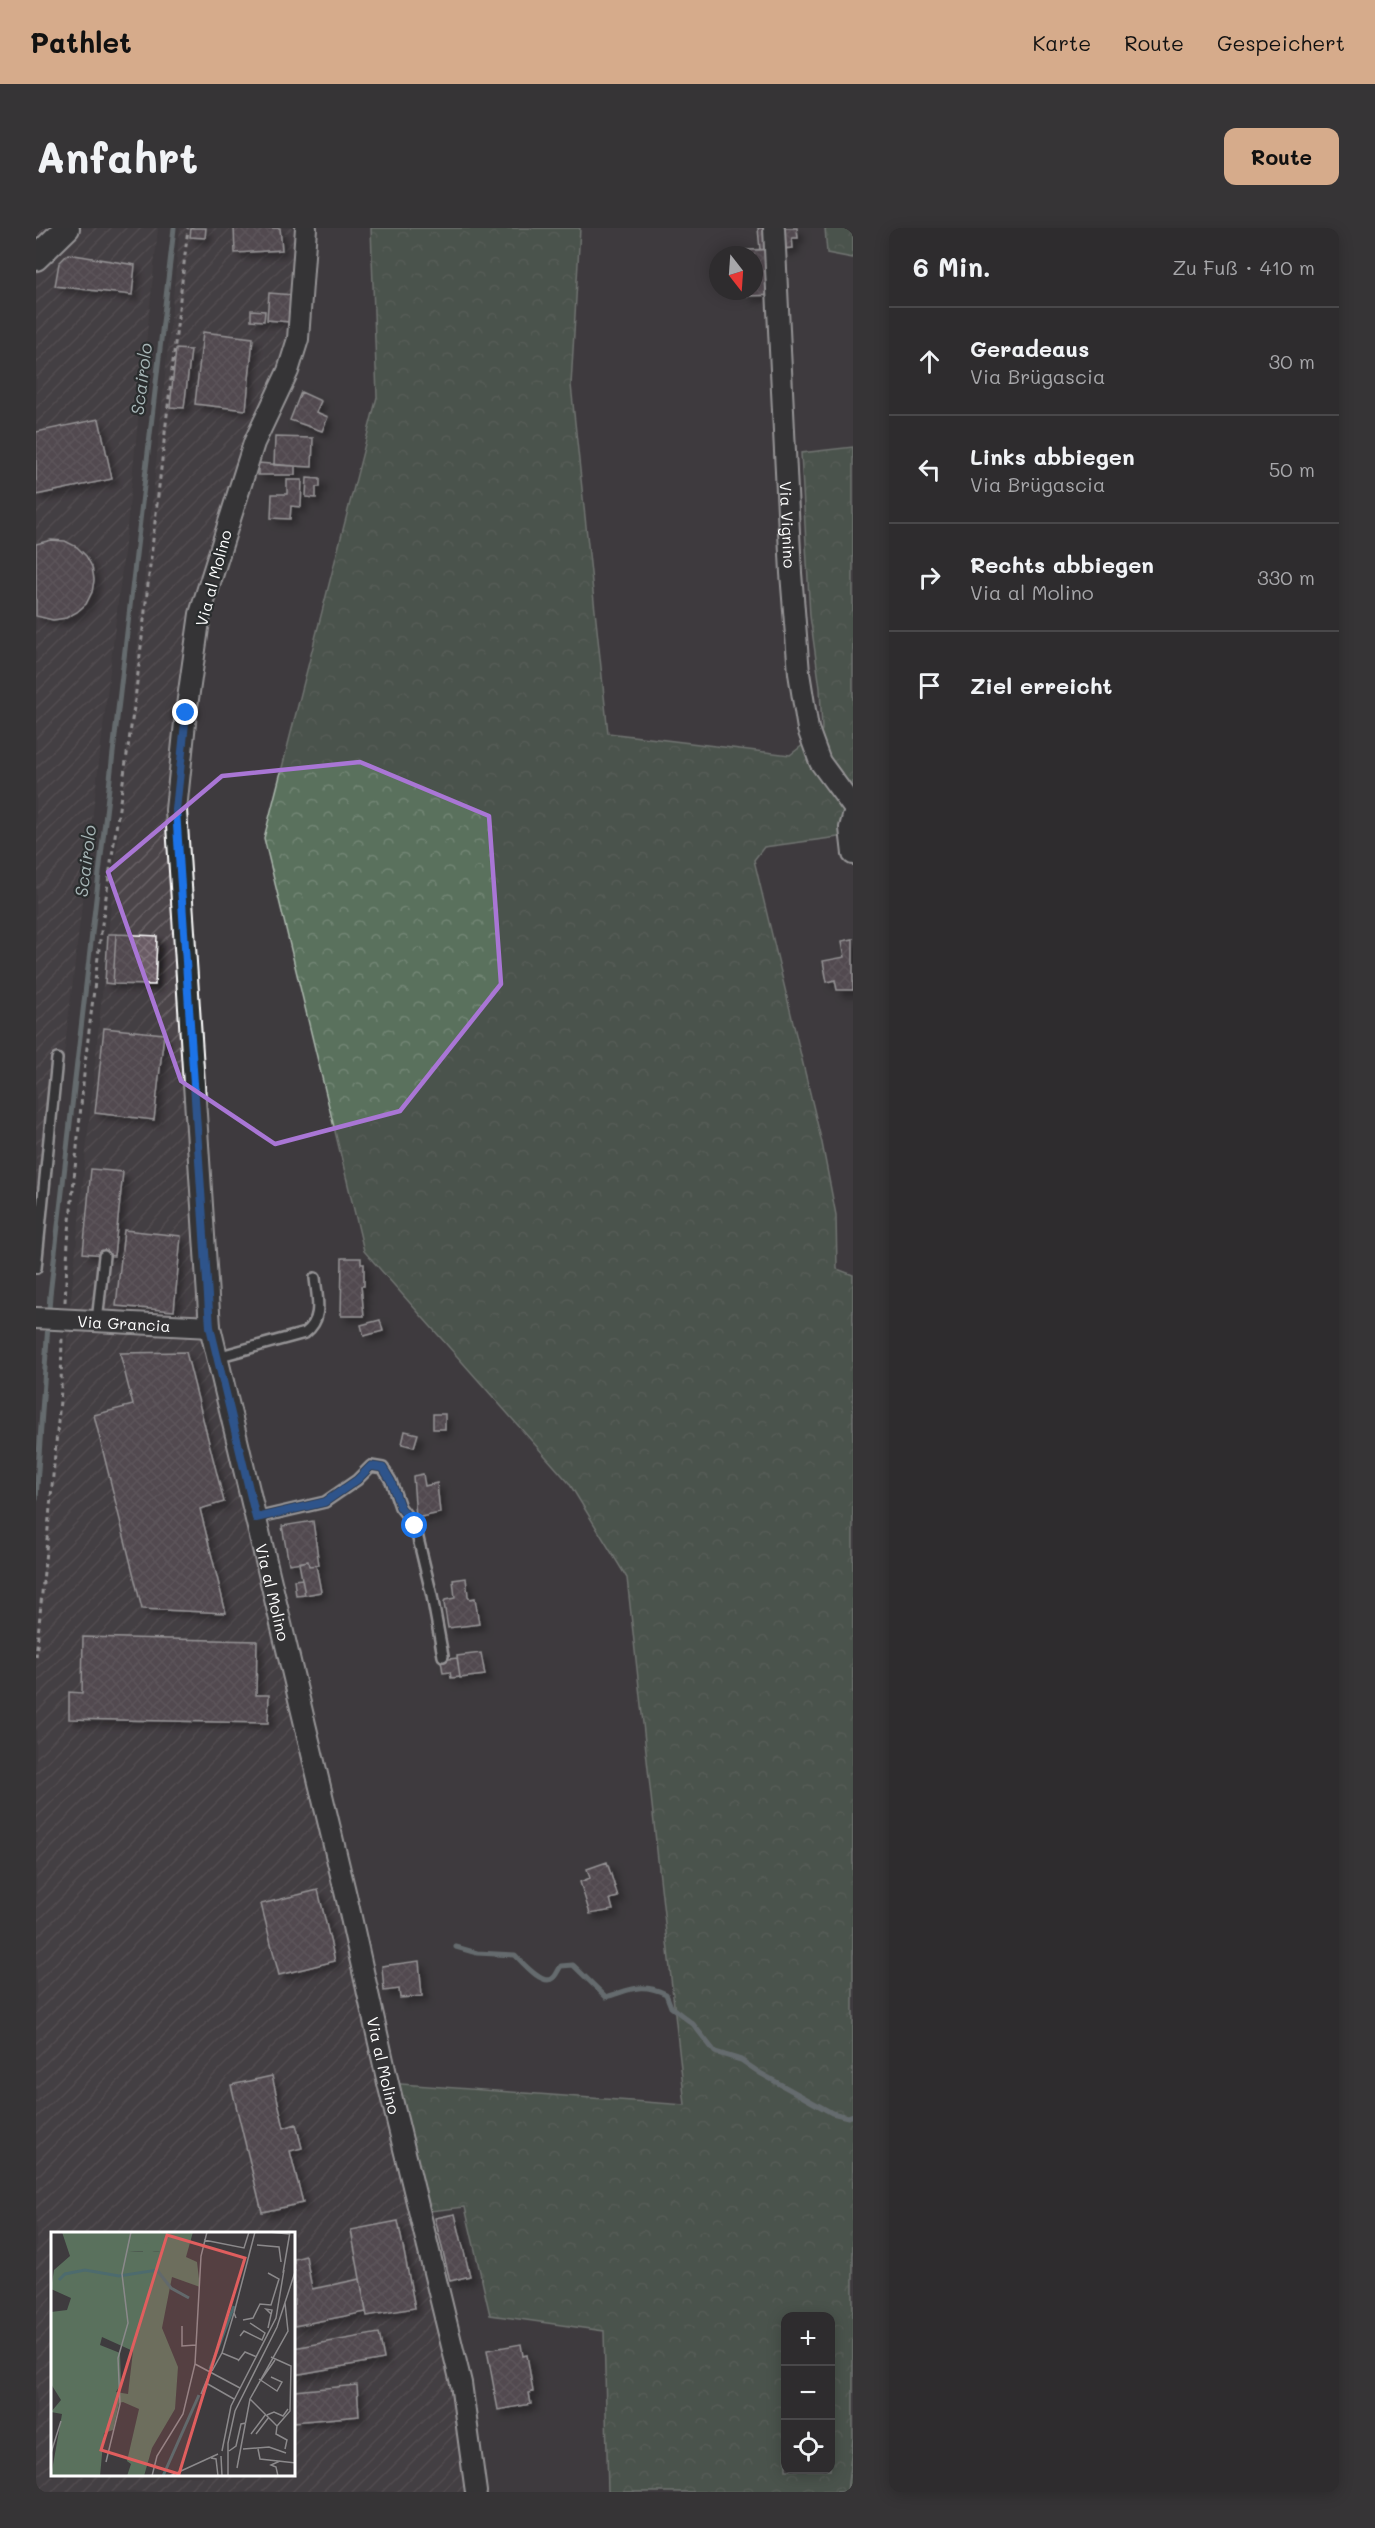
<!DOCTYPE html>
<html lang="de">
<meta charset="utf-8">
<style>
body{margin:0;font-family:Mali,sans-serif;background:#363436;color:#f1f3f6}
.controls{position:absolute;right:18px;bottom:18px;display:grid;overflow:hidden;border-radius:12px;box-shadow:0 3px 15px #0003}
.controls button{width:54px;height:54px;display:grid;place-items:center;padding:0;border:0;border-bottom:2px solid #49484a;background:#2e2c2e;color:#f1f3f6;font:30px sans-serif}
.compass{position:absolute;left:673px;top:18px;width:54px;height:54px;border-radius:50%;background:#2e2c2e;box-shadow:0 3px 15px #0003;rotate:163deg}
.stop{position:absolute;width:18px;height:18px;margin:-14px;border:4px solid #1a73e8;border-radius:50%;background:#fff}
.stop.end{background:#1a73e8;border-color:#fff;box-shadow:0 2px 6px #0008}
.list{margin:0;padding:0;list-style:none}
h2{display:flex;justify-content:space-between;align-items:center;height:78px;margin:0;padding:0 24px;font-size:26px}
h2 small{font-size:20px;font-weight:400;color:#a7a7aa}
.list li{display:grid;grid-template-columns:39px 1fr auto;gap:18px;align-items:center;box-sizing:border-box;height:108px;padding:0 24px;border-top:2px solid #49484a}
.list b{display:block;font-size:22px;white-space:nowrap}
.list p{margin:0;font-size:20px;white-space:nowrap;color:#a7a7aa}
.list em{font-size:20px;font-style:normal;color:#a7a7aa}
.icon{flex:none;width:33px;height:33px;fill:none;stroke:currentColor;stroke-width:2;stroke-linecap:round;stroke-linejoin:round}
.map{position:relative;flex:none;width:817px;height:2264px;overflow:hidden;border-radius:12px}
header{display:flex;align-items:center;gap:36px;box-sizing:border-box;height:84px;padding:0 30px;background:#d6ab8b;color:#111}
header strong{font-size:28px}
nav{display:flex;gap:33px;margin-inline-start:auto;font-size:21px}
.intro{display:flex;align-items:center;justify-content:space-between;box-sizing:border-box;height:144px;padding:0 36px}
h1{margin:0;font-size:42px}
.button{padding:15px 27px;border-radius:12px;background:#d6ab8b;color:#111;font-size:21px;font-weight:700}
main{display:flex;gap:36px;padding:0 36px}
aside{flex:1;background:#2e2c2e;border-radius:12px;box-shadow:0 3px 15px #0003}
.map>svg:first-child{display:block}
.industrial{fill:url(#industrial-furrows);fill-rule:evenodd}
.grass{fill:url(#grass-tufts);stroke:#acb8ae;stroke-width:1.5}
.forest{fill:url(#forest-crowns);stroke:#acb8ae;stroke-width:1.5;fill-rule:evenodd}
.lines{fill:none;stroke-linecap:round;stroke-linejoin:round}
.stream{stroke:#94a6a8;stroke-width:5}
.building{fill:url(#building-cross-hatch);stroke:#fff;stroke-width:1.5;filter:url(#shadow)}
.service-casing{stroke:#fff;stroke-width:14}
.minor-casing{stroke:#fff;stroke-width:24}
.tertiary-casing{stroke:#fff;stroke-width:28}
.path{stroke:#fff;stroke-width:3;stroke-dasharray:4.5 4.5;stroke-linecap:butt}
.service{stroke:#2a2d2e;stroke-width:9}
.minor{stroke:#2a2d2e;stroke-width:20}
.tertiary{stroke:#2a2d2e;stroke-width:24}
.route{stroke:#1a73e8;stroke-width:8}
.marked{fill:none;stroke:#a976d5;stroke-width:4.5;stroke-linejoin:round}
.labels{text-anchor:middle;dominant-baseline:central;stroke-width:4.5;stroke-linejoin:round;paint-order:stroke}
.street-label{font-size:16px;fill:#fff;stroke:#2a2d2e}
.water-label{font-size:18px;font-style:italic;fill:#a6b5b6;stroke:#2a2d2e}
.inset-river{fill:none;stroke:#4d6b6e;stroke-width:3}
.inset-road{fill:none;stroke:#8b898b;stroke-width:1.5}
.view{fill:#e05e5e;fill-opacity:0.15;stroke:#e05e5e;stroke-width:3}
.inset-edge{fill:none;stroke:#fff;stroke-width:3}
</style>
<header>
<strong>Pathlet</strong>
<nav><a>Karte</a><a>Route</a><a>Gespeichert</a></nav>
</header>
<div class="intro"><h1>Anfahrt</h1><a class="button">Route</a></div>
<main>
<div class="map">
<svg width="817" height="2264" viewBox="0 0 817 2264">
<defs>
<pattern id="industrial-furrows" width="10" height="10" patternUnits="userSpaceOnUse" patternTransform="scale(1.5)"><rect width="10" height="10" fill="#4c454a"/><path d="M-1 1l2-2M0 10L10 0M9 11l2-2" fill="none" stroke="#676165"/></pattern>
<pattern id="grass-tufts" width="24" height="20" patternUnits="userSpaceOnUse" patternTransform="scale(1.5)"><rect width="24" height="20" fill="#5a715d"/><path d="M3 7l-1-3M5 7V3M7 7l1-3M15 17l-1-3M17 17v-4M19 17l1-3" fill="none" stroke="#738675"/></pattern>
<pattern id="forest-crowns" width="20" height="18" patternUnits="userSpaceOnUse" patternTransform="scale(1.5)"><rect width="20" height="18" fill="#5a715d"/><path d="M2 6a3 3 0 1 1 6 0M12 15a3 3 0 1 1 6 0" fill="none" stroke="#738675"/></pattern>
<pattern id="building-cross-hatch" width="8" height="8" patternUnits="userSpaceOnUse" patternTransform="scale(1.5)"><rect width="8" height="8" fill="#6b5b65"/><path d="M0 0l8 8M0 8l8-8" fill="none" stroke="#81747c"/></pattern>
<filter id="shadow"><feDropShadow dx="5.5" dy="5.5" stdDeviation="3" flood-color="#0009"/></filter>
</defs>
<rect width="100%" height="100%" fill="#3e3b3e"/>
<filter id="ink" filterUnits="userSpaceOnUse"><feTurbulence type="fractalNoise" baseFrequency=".0167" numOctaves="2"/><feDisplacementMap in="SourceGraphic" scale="12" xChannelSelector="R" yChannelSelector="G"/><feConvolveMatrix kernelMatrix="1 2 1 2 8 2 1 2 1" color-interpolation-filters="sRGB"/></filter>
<g filter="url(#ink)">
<path class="industrial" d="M0 0H122L91 299 14 944H4L0 984Z
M144 0H270L262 111 177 342 140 582 174 1099 385 1984 438 2264H5L0 2226V1415ZM16 2006H258V2248H16Z"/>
<path class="grass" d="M817 2210V2264H811Z"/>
<path class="forest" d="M335 0H544L535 157 572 505 754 527 786 502 784 460 774 388 765 225 817 219V607L728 619 718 632 786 915 800 987 801 1041 817 1047V2210L811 2264H572L568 2103 454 2087 429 1979 385 1984 352 1855 649 1877 591 1350 533 1255 328 1023 228 610 341 169ZM750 2088H794V2242H750Z
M789 0H817V30L791 25Z"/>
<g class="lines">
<path class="stream" d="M0 1271 14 1067 138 0
M420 1719 441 1725 479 1727C486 1734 507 1759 517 1750 520 1748 522 1742 525 1738L537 1737 570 1769C595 1762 604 1754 630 1766L635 1779 657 1796 679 1824 705 1832 724 1845 796 1885 812 1889 817 1887"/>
</g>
<path class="building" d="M155 0H170L169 10 154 9Z
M198 0H244L246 22 199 25Z
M722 0H735L737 21 724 22Z
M742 0H761L762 10H756L757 20 744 21Z
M738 21 740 67 711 68 710 63H718V27H709V22Z
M32 26 99 37 96 67 19 58 23 35Z
M233 65 257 67 254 94 231 92Z
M215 82 229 83 228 93 215 92Z
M167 104 217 110 210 182 159 176Z
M140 121 155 122 148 180 134 179Z
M265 164 285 173 280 184 292 189 286 203 254 192Z
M63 191 76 251 0 267V204Z
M239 209 277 210 276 239 238 237Z
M222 235 259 238V247H222Z
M271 250 284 251V259H280V270L270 269Z
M251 252H266L265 279 255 278 254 291 235 290 236 266H251Z
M15 312 29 313 41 319 50 328 56 339 58 352 56 364 50 376 41 384 30 390 17 392 0 388V316Z
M72 706H80L77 756 69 755Z
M80 706 121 708 119 757 77 756Z
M817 711V762H801L799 752 791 754 787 733 809 729 806 713Z
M68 800 128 806 118 892 59 885Z
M55 941 87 944 78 1028 47 1025Z
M88 1002 145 1008 138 1083 80 1078Z
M306 1030H325V1036H328V1058H325L328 1088H305Z
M344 1092 347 1103 328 1108 325 1097Z
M150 1124 188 1274 164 1281 190 1385 106 1381 58 1187 97 1177 84 1125Z
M397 1186H409V1201H397Z
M369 1203 382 1206 378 1219 366 1216Z
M387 1246 389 1258 401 1255 404 1285 380 1290 377 1248Z
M277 1293 283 1337 273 1338 272 1333 253 1336 246 1298Z
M272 1333 273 1338 280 1337 285 1364 269 1367 263 1335Z
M430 1350 432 1368 434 1371 439 1370 443 1396 412 1400 408 1375 409 1372 419 1370 417 1352Z
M266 1351 269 1367 260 1368 258 1352Z
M47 1409 221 1413 220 1467H233L232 1495 33 1491V1464L46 1465Z
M445 1425 449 1447 424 1450 421 1428Z
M421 1430 424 1449 415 1450 414 1444 407 1445 405 1432Z
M571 1634 582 1669 574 1671 577 1682 554 1686 544 1654 554 1650 551 1641Z
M282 1662 299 1733 243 1747 225 1676Z
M383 1733 386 1768 364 1770 363 1761 348 1763 346 1738Z
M236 1848 248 1900 260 1896 266 1920 254 1923 267 1975 226 1984 195 1857Z
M419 1986 434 2048 414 2053 399 1990Z
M362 1993 379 2080 331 2088 315 2002Z
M270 2028 276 2061 324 2051 330 2084 258 2098V2031Z
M343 2105 348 2131 258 2147V2120Z
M485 2116 487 2128 491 2127 497 2164 493 2165 495 2176 462 2182 451 2122Z
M321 2157 323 2188 258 2194V2163Z"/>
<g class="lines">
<defs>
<path id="service" d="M0 1040 21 831
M61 1094 68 1028
M181 1129 269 1105C288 1091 281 1070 279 1050
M220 1290 289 1274 321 1252 335 1238 347 1240 355 1253 364 1279 379 1298 396 1368 407 1428"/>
<g id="minor">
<path id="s1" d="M270 0 262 111 252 143 218 215 164 386 150 485 140 582 174 1099 312 1676 352 1855 425 2155 440 2264"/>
<path id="s2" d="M738 0 755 345 763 445 772 501 784 534 817 579"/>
<path d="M817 589 814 600 817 626"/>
<path id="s3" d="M0 1090 174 1099"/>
</g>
<path id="tertiary" d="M0 30 31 0"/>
</defs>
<use href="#service" class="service-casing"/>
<use href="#minor" class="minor-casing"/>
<use href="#tertiary" class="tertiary-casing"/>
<path class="path" d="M29 1074 32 1014 49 836 66 696 99 472 152 0
M0 1429 25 1162 26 1107"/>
<use href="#service" class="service"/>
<use href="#minor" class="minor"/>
<use href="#tertiary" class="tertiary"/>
</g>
</g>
<g class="lines" filter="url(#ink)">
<path class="route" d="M150 485 140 582 174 1099 220 1290 289 1274 321 1252 335 1238 347 1240 355 1253 364 1279 379 1298"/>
</g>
<path d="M0 0H817V2264H0ZM324 534 453 588 465 756 364 883 239 916 145 853 72 644 186 548Z" fill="#3e3b3e" fill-opacity=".55" fill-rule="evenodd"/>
<path class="marked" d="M324 534 453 588 465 756 364 883 239 916 145 853 72 644 186 548Z"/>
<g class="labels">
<g class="street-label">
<text stroke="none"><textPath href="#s2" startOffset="297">Via Vignino</textPath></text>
<text transform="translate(177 350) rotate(-75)">Via al Molino</text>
<text stroke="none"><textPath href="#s3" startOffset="88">Via Grancia</textPath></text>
<text stroke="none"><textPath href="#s1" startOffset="1392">Via al Molino</textPath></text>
<text stroke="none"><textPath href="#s1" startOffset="1878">Via al Molino</textPath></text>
</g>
<g class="water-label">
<text transform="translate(105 151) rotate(-83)">Scairolo</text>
<text transform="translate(49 633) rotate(-83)">Scairolo</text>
</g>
</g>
<g transform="translate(15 2004)">
<rect width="244" height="244" fill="#3e3b3e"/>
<path d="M80 0H118L110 19 101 20 77 19Z" fill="#5a715d"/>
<path d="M11 0H80L78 19 92 20V12L97 11 102 20 110 19 118 0H142L135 25 146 30 149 55 121 45 111 96 127 135 124 177 101 216 93 244H76L80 232 76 229 88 177 72 170 68 171 62 198 53 201 49 244H0L11 182 0 180 10 168 0 152V80L16 78 20 66 0 57 3 38 19 24ZM51 105 82 119 77 162 65 160 70 152 69 121 49 113Z" fill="#5a715d" fill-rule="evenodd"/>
<path class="inset-river" d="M8 48 14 42 34 38 68 44 106 38 120 56 138 66M159 137 183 74M112 244 148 163"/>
<path class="inset-road" d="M218 0 238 2M153 8 193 16 198 0M206 13 228 15 230 30M232 41 239 0M183 81 204 0M192 88 202 86 209 72 220 73 228 47 217 41M131 94V114L145 113M217 96 221 78 215 77 220 82M189 104 193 99 211 108 214 101 199 91M171 121 183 81 185 86M220 125 240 134 239 179 226 194M187 129 194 120 206 125M144 132 189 156M161 139 171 121 188 128M208 147 226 159 231 150 220 145M210 148 224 128M155 151 183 167M150 162 160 138M199 167 226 194M216 183 223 180 232 184 237 177M226 194 225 202 236 208 234 217M200 202 215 182M205 202 218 185M192 217 218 215 235 221M207 217 209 227 245 231M171 219 180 174 225 86 233 38M178 219 185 214 190 192 195 191M0 221 10 189M170 224 171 244M160 226 165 227 167 244M55 230 69 172 67 126 77 91 71 42 80 0M186 236 199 167 237 99 234 71M101 244 106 224 132 182 144 132 150 24 156 0M119 244 167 222M177 244V211L184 179 226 95 245 37M227 244 225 235 220 233 229 229"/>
<path class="view" d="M116 3 194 26 128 242 50 218Z"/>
<rect width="244" height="244" class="inset-edge"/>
</g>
</svg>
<div class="controls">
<button>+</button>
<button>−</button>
<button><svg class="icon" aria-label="locate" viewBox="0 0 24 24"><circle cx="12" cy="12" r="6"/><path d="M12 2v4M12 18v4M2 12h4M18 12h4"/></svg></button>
</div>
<svg class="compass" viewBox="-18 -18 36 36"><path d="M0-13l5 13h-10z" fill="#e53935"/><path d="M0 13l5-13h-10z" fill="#a7a7aa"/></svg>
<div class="stop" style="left:379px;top:1298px"></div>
<div class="stop end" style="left:150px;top:485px"></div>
</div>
<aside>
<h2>6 Min.<small>Zu Fuß · 410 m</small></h2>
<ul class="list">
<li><svg class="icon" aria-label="ahead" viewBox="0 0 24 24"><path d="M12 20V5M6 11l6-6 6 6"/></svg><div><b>Geradeaus</b><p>Via Brügascia</p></div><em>30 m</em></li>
<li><svg class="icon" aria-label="left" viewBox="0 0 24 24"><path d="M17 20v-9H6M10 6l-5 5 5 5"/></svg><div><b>Links abbiegen</b><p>Via Brügascia</p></div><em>50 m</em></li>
<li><svg class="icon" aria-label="right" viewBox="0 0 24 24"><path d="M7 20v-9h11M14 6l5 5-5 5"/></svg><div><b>Rechts abbiegen</b><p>Via al Molino</p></div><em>330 m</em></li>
<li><svg class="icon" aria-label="arrive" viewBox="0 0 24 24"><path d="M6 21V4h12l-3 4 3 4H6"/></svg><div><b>Ziel erreicht</b></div></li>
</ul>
</aside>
</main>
